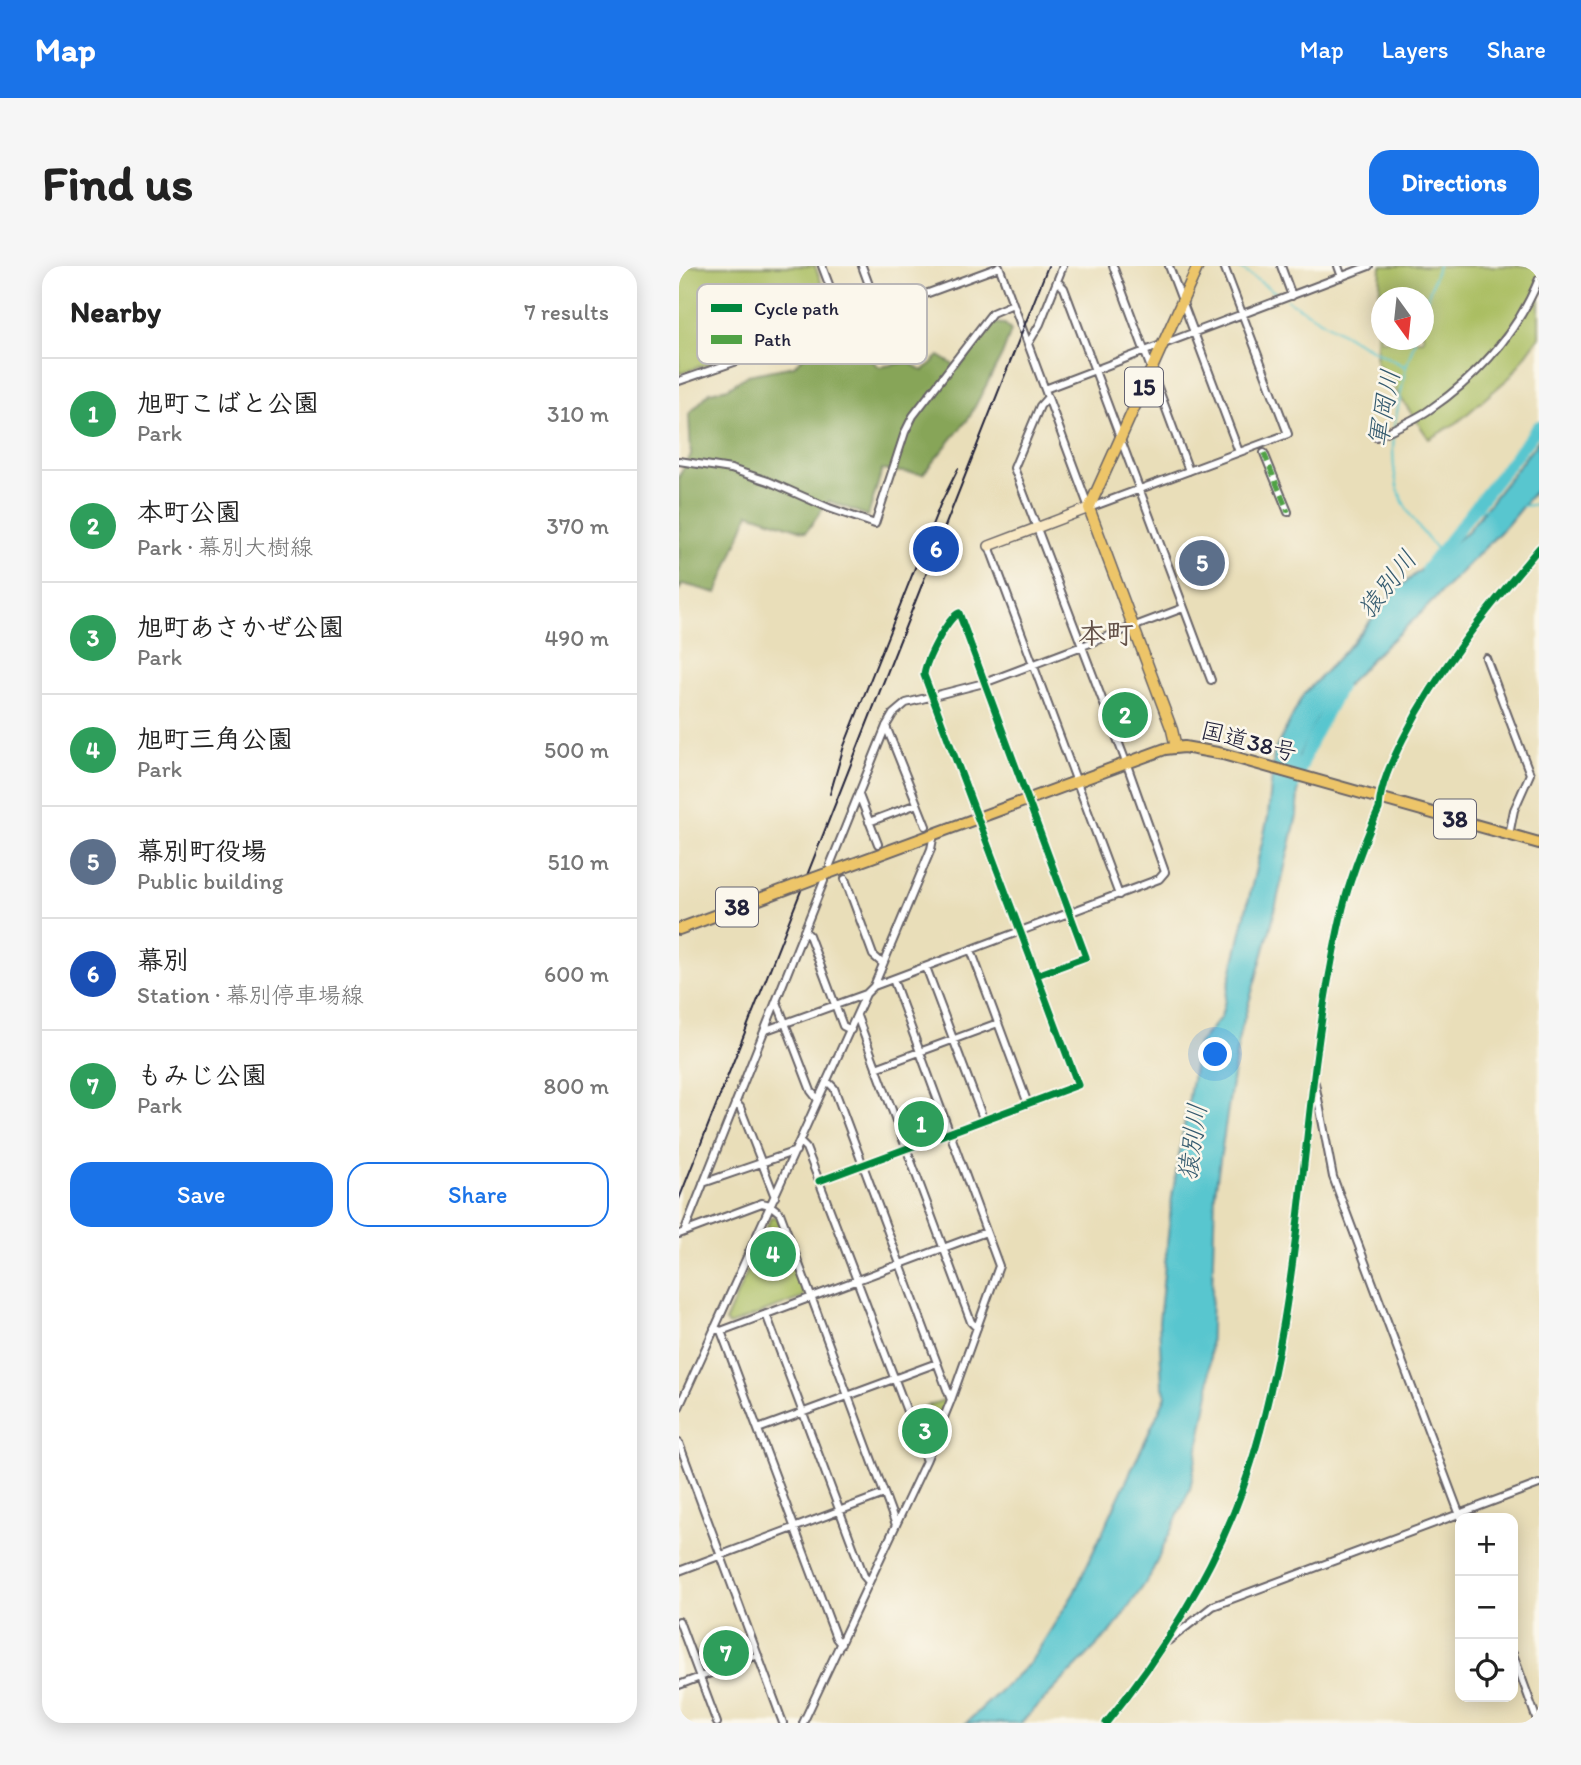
<!DOCTYPE html>
<meta charset="utf-8">
<style>
body{margin:0;font-family:Itim,"Klee One",sans-serif;background:#f6f6f6;color:#222}
.controls{position:absolute;right:21px;bottom:21px;display:grid;overflow:hidden;border-radius:14px;box-shadow:0 4px 18px #0003}
.controls button{width:63px;height:63px;display:grid;place-items:center;padding:0;border:0;border-bottom:2px solid #e0e0e0;background:#fff;color:#222;font:35px sans-serif}
.compass{position:absolute;left:692px;top:21px;width:63px;height:63px;border-radius:50%;background:#fff;box-shadow:0 4px 18px #0003;rotate:165deg}
.you{position:absolute;left:537px;top:789px;width:24px;height:24px;margin:-18px;border:5px solid #fff;border-radius:50%;background:#1a73e8;box-shadow:0 0 0 10px #1a73e833}
.badge{display:grid;place-items:center;width:46px;height:46px;border-radius:50%;background:#1a73e8;color:#fff;font-size:23px;font-weight:700}
.pin{position:absolute;translate:-50% -50%;border:4px solid #fff;box-shadow:0 2px 7px #0006}
.list{margin:0;padding:0;list-style:none}
h2{display:flex;justify-content:space-between;align-items:center;height:91px;margin:0;padding:0 28px;font-size:30px}
h2 small{font-size:23px;font-weight:400;color:#767676}
.list li{display:grid;grid-template-columns:46px 1fr auto;gap:21px;align-items:center;box-sizing:border-box;height:112px;padding:0 28px;border-top:2px solid #e0e0e0}
.list b{display:block;font-size:26px;white-space:nowrap}
.list p{margin:0;font-size:23px;white-space:nowrap;color:#767676}
.list em{font-size:23px;font-style:normal;color:#767676}
.actions{display:flex;gap:14px;padding:21px 28px}
.actions a{flex:1;padding:16px 0;border:2px solid #1a73e8;border-radius:21px;text-align:center;font-size:24px;color:#1a73e8}
.actions .main{background:#1a73e8;color:#fff}
.icon{flex:none;width:38px;height:38px;fill:none;stroke:currentColor;stroke-width:2;stroke-linecap:round;stroke-linejoin:round}
.map{position:relative;flex:none;width:860px;height:1457px;overflow:hidden;border-radius:21px}
header{display:flex;align-items:center;gap:42px;box-sizing:border-box;height:98px;padding:0 35px;background:#1a73e8;color:#fff}
header strong{font-size:33px}
nav{display:flex;gap:38px;margin-inline-start:auto;font-size:24px}
.intro{display:flex;align-items:center;justify-content:space-between;box-sizing:border-box;height:168px;padding:0 42px}
h1{margin:0;font-size:49px}
.button{padding:18px 32px;border-radius:21px;background:#1a73e8;color:#fff;font-size:24px;font-weight:700}
main{display:flex;gap:42px;padding:0 42px}
aside{flex:1;background:#fff;border-radius:21px;box-shadow:0 4px 18px #0003}
.map>svg:first-child{display:block}
.green{fill:#aabe62;stroke:#66704e;stroke-width:2;fill-rule:evenodd}
.forest{fill:#87a558;stroke:#54644a;stroke-width:2}
.water{fill:#59c6cf;stroke:#3e7485;stroke-width:2}
.lines{fill:none;stroke-linecap:round;stroke-linejoin:round}
.stream{stroke:#59c6cf;stroke-width:2}
.river{stroke:#59c6cf;stroke-width:12}
.street-casing{stroke:#686467;stroke-width:10}
.secondary-casing{stroke:#686467;stroke-width:12}
.primary-casing{stroke:#686467;stroke-width:13}
.highway-casing{stroke:#686467;stroke-width:14}
.street{stroke:#fff;stroke-width:6}
.secondary{stroke:#f8e8c3;stroke-width:9}
.primary{stroke:#edc569;stroke-width:10}
.highway{stroke:#edc569;stroke-width:10}
.rail{stroke:#22223b;stroke-width:2}
.highway-bridge-casing{stroke:#686467;stroke-width:14;stroke-linecap:butt}
.highway-bridge{stroke:#edc569;stroke-width:10}
.quiet{stroke:#50a245;stroke-width:5;stroke-dasharray:10 5;stroke-linecap:butt}
.cycleway-casing{stroke:#fbf7ec;stroke-width:11}
.cycleway{stroke:#00873e;stroke-width:7}
.labels{text-anchor:middle;dominant-baseline:central;stroke-width:5;stroke-linejoin:round;paint-order:stroke}
.shield{fill:#fbf7ec;stroke:#636270;stroke-width:2}
.shield-label{font-size:23px;font-weight:bold;fill:#22223b}
.street-label{font-size:24px;fill:#22223b;stroke:#fbf7ec}
.water-label{font-size:26px;font-style:italic;fill:#355b6f;stroke:#fbf7ec}
.quarter-label{font-size:28px;font-weight:bold;fill:#635148;stroke:#fbf7ec}
.key{fill:#fbf7ec;stroke:#bab7b7;stroke-width:2}
.key-label{font-size:19px;fill:#22223b}
</style>
<header>
<strong>Map</strong>
<nav><a>Map</a><a>Layers</a><a>Share</a></nav>
</header>
<div class="intro"><h1>Find us</h1><a class="button">Directions</a></div>
<main>
<aside>
<h2>Nearby<small>7 results</small></h2>
<ul class="list">
<li><span class="badge" style="background:#2e9e5b">1</span><div><b>旭町こばと公園</b><p>Park</p></div><em>310 m</em></li>
<li><span class="badge" style="background:#2e9e5b">2</span><div><b>本町公園</b><p>Park · 幕別大樹線</p></div><em>370 m</em></li>
<li><span class="badge" style="background:#2e9e5b">3</span><div><b>旭町あさかぜ公園</b><p>Park</p></div><em>490 m</em></li>
<li><span class="badge" style="background:#2e9e5b">4</span><div><b>旭町三角公園</b><p>Park</p></div><em>500 m</em></li>
<li><span class="badge" style="background:#5c6f8a">5</span><div><b>幕別町役場</b><p>Public building</p></div><em>510 m</em></li>
<li><span class="badge" style="background:#1a4fb4">6</span><div><b>幕別</b><p>Station · 幕別停車場線</p></div><em>600 m</em></li>
<li><span class="badge" style="background:#2e9e5b">7</span><div><b>もみじ公園</b><p>Park</p></div><em>800 m</em></li>
</ul>
<div class="actions"><a class="main">Save</a><a>Share</a></div>
</aside>
<div class="map">
<svg width="860" height="1457" viewBox="0 0 860 1457">
<rect width="100%" height="100%" fill="#fbf7ec"/>
<filter id="ink" filterUnits="userSpaceOnUse"><feTurbulence type="fractalNoise" baseFrequency=".0143" numOctaves="2"/><feDisplacementMap in="SourceGraphic" scale="14" xChannelSelector="R" yChannelSelector="G"/><feConvolveMatrix kernelMatrix="1 2 1 2 8 2 1 2 1" color-interpolation-filters="sRGB"/></filter>
<filter id="wash" filterUnits="userSpaceOnUse"><feTurbulence type="fractalNoise" baseFrequency=".00686" numOctaves="4" result="noise"/><feDisplacementMap in="SourceGraphic" scale="28" xChannelSelector="R" yChannelSelector="G"/><feGaussianBlur stdDeviation="1.57" result="paint"/><feColorMatrix in="noise" values="0 0 0 0 0 0 0 0 0 0 0 0 0 0 0 0 0 1.4 0 .05"/><feComposite in="paint" operator="in"/></filter>
<g filter="url(#wash)">
<rect width="100%" height="100%" fill="#e9deb9"/>
<path class="green" d="M0 0H136L156 53 0 108Z
M702 0H860V71L832 110 779 156 750 173 697 96ZM702 32H744V74H702Z
M470 434 474 443 453 451 454 455 438 461 433 447Z
M255 836 266 866 229 880 218 849Z
M92 951H99L126 1026 123 1032 50 1059 46 1056Z
M267 1133 268 1137 249 1184 243 1183 229 1147Z
M68 1369 74 1385 72 1390 25 1406 21 1404 16 1388Z"/>
<path class="forest" d="M313 57 326 58 332 65 323 89 290 152 244 208 203 204 189 250 150 235 127 266 70 247 38 327 4 318 0 324V210L12 189 10 148 31 126 49 122 69 109 115 100 129 86 146 89 150 75 183 64 197 76 190 92 200 101 229 96 244 105 260 90 280 102Z"/>
<path class="water" d="M860 174V220L828 259 742 347 693 392 639 451 620 490 618 549 592 660 560 771 536 926 530 1127 511 1223 470 1312 434 1363 342 1457H287L351 1397 395 1327 487 1130 483 1118 480 1056 493 931 519 778 542 751 589 551 595 486 624 429 673 377 716 325 789 265Z"/>
<g class="lines">
<path class="stream" d="M558 0 603 31
M608 34 675 74 725 100
M744 45 759 0
M715 161 727 101 736 74
M715 167C710 223 725 246 761 287
M844 240 860 238
M796 244 807 243"/>
<path class="river" d="M748 303 860 160
M615 519 633 474 661 422"/>
</g>
</g>
<g filter="url(#ink)">
<g class="lines">
<defs>
<path id="street" d="M143 0 165 58
M183 0 200 46
M320 0 410 242 609 168 545 0
M434 0 510 205
M490 0 560 186
M602 0 613 30
M659 0 663 11
M378 15 385 22 532 414
M349 78 361 58 384 0
M0 115 154 62 320 1
M366 123 690 0
M697 171C715 162 734 155 750 144 798 111 838 67 860 13
M585 187 609 246
M0 195 52 203 89 215 150 242 196 258 226 166 234 150 313 47 334 38
M310 280 440 629
M807 392 851 508 835 544 830 569
M207 460 247 560
M180 529 199 578
M190 556 238 538
M151 599 207 460 214 448 227 437 305 417 504 342
M166 613 194 689 203 697
M125 664 130 669 164 760 172 764
M292 684 349 838
M247 701 305 855
M195 720 480 613 486 606 447 496 335 202 361 140 369 131
M98 736 132 825 139 834
M178 750 292 1056 298 1062
M87 764 187 728
M197 802 319 757
M148 815 155 822 272 1134
M636 817 654 911 782 1252
M56 837 61 841 96 931
M121 876 127 882 140 915 247 1195
M140 915 399 819 245 409C246 396 268 352 280 347L407 691 358 709
M24 917 117 885
M5 966 145 615
M0 968 83 937 91 939 101 947 217 1259
M87 1048 185 1310 190 1316
M35 1062 42 1065 157 1372 162 1378
M42 1065 307 966
M0 1141 187 728 195 720 252 583 255 568
M79 1163 258 1097
M0 1177 104 1457
M0 1305 205 1228
M0 1355 38 1457
M489 1375 534 1340 860 1218
M834 1388 859 1457
M0 1419 79 1389
M124 1457 247 1195 272 1134 320 1000 214 713
M427 1457C481 1391 534 1306 563 1225 589 1151 604 1071 614 993 627 895 633 797 652 700 657 672 662 644 671 617 679 592 689 567 700 543 701 519 713 495 724 473 760 402 809 342 860 282"/>
<path id="secondary" d="M310 280 410 242"/>
<path id="primary" d="M497 481 493 464 410 242 519 0"/>
<path id="highway" d="M136 612 486 483 505 481 544 488 860 577
M0 663 115 620"/>
</defs>
<use href="#street" class="street-casing"/>
<use href="#secondary" class="secondary-casing"/>
<use href="#primary" class="primary-casing"/>
<use href="#highway" class="highway-casing"/>
<use href="#street" class="street"/>
<use href="#secondary" class="secondary"/>
<use href="#primary" class="primary"/>
<use href="#highway" class="highway"/>
<path class="rail" d="M151 528 165 480 261 239 279 203
M0 933 369 0"/>
<defs>
<path id="highway-bridge" d="M115 620 136 612"/>
</defs>
<use href="#highway-bridge" class="highway-bridge-casing"/>
<use href="#highway-bridge" class="highway-bridge"/>
<path class="quiet" d="M585 187 609 246"/>
<defs>
<path id="cycleway" d="M140 915 399 819 245 409C246 396 268 352 280 347L407 691 358 709
M427 1457C481 1391 534 1306 563 1225 589 1151 604 1071 614 993 627 895 633 797 652 700 657 672 662 644 671 617 679 592 689 567 700 543 701 519 713 495 724 473 760 402 809 342 860 282"/>
</defs>
<use href="#cycleway" class="cycleway-casing"/>
<use href="#cycleway" class="cycleway"/>
</g>
</g>
<g class="labels">
<g class="shield">
<rect x="446" y="101.5" width="38" height="39" rx="5"/>
<rect x="755" y="533.5" width="42" height="39" rx="5"/>
<rect x="37" y="621.5" width="42" height="39" rx="5"/>
</g>
<g class="shield-label">
<text x="465" y="121">15</text>
<text x="776" y="553">38</text>
<text x="58" y="641">38</text>
</g>
<g class="street-label">
<text transform="translate(570 475) rotate(14)">国道38号</text>
</g>
<g class="water-label">
<text transform="translate(705 142) rotate(-80)">軍岡川</text>
<text transform="translate(708 318) rotate(-52)">猿別川</text>
<text transform="translate(513 876) rotate(-82)">猿別川</text>
</g>
<g class="quarter-label">
<text x="427" y="367">本町</text>
</g>
</g>
<rect x="18" y="18" width="230" height="80" rx="10" class="key"/>
<rect x="32" y="38" width="31" height="8" fill="#00873e"/>
<rect x="32" y="69" width="31" height="9" fill="#50a245"/>
<g class="key-label">
<text x="75" y="49">Cycle path</text>
<text x="75" y="80">Path</text>
</g>
</svg>
<div class="controls">
<button>+</button>
<button>−</button>
<button><svg class="icon" aria-label="locate" viewBox="0 0 24 24"><circle cx="12" cy="12" r="6"/><path d="M12 2v4M12 18v4M2 12h4M18 12h4"/></svg></button>
</div>
<svg class="compass" viewBox="-18 -18 36 36"><path d="M0-13l5 13h-10z" fill="#e53935"/><path d="M0 13l5-13h-10z" fill="#767676"/></svg>
<div class="you"></div>
<div class="pin badge" style="left:242px;top:858px;background:#2e9e5b">1</div>
<div class="pin badge" style="left:446px;top:449px;background:#2e9e5b">2</div>
<div class="pin badge" style="left:246px;top:1165px;background:#2e9e5b">3</div>
<div class="pin badge" style="left:94px;top:988px;background:#2e9e5b">4</div>
<div class="pin badge" style="left:523px;top:297px;background:#5c6f8a">5</div>
<div class="pin badge" style="left:257px;top:283px;background:#1a4fb4">6</div>
<div class="pin badge" style="left:47px;top:1387px;background:#2e9e5b">7</div>
</div>
</main>
